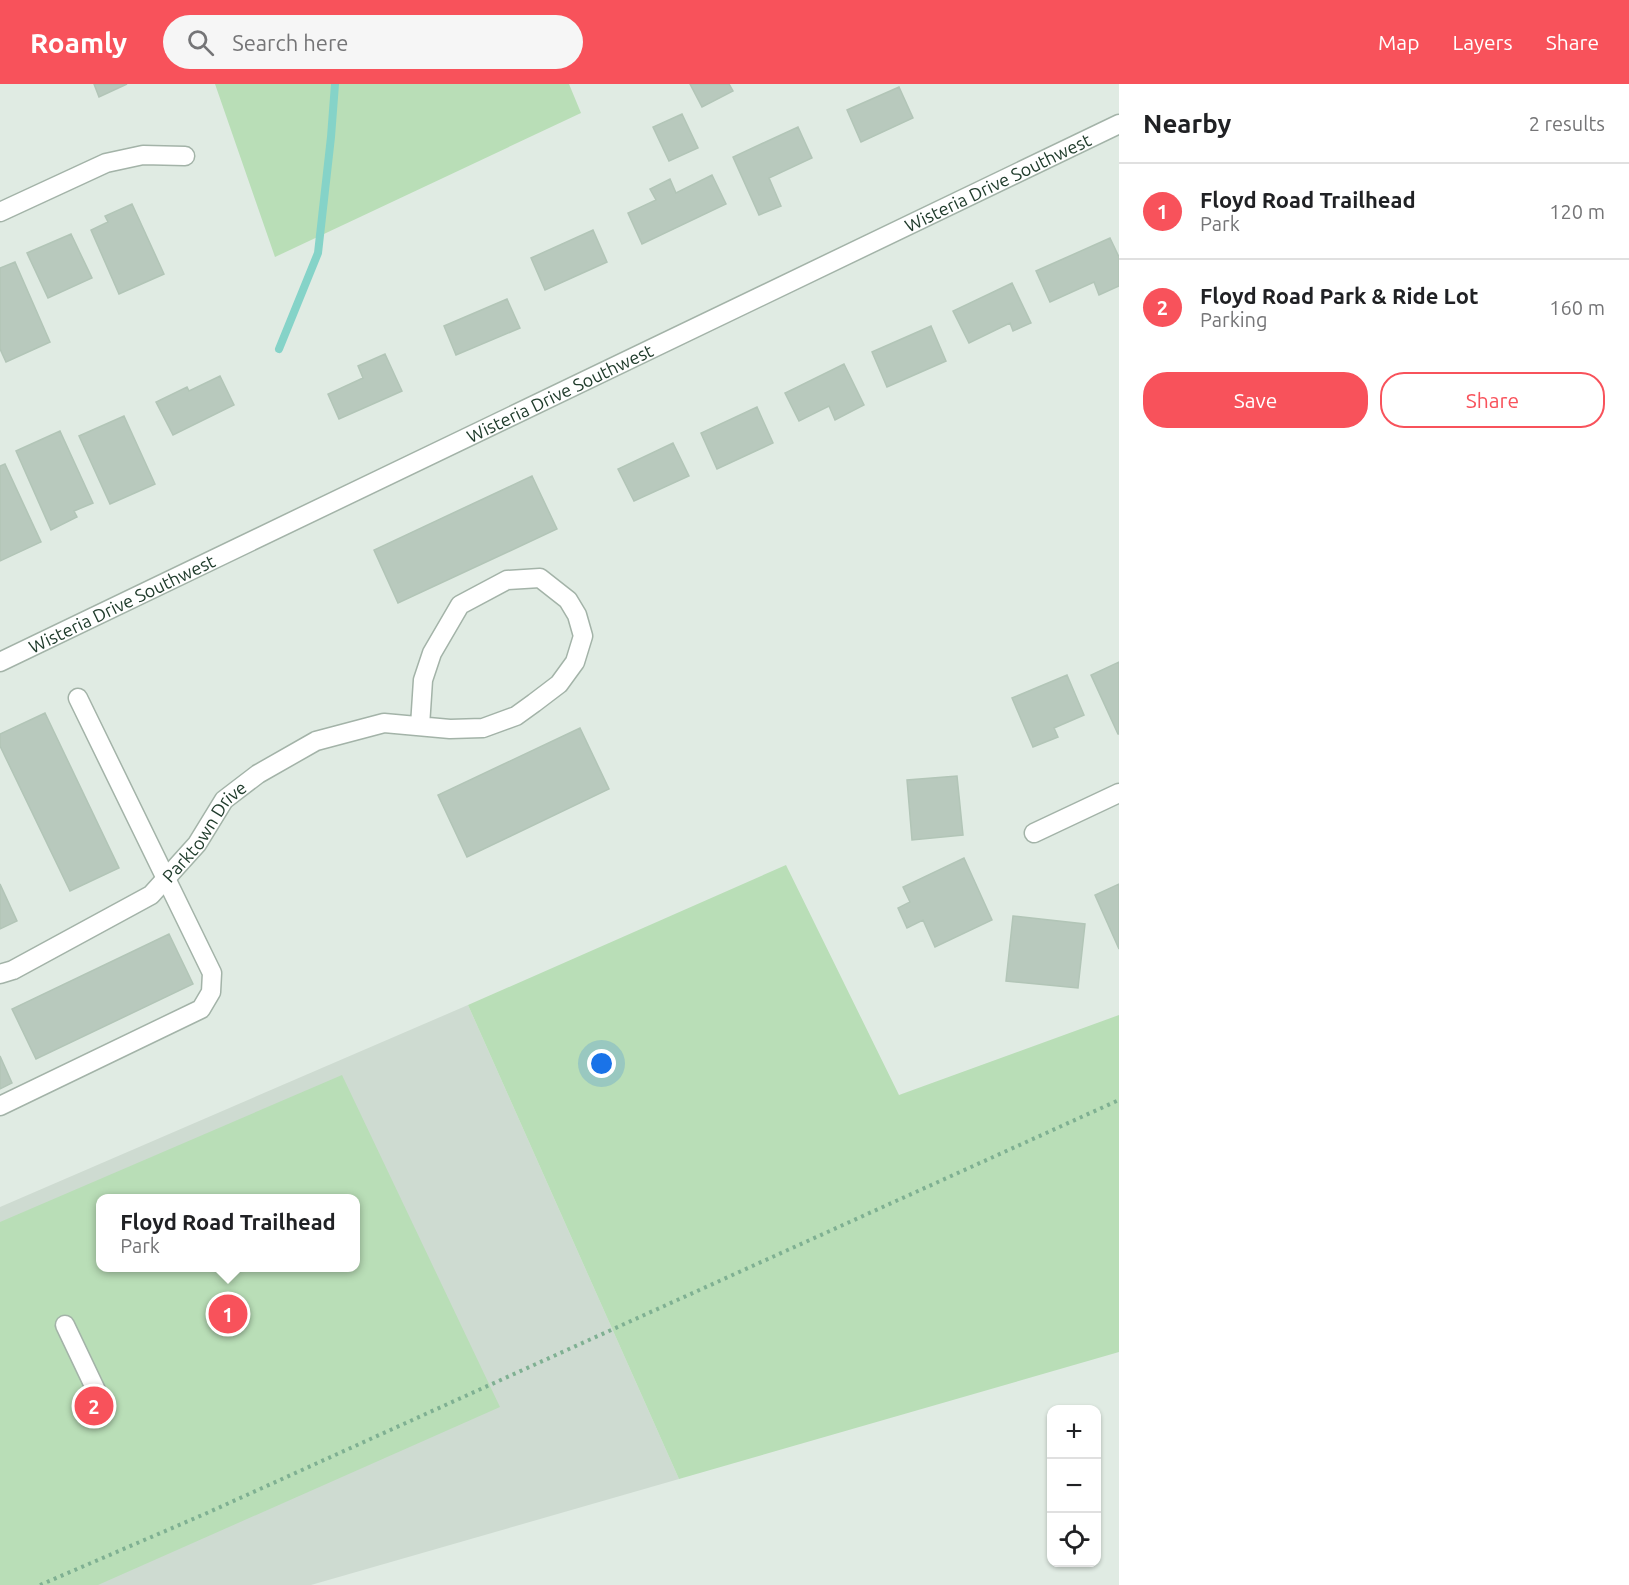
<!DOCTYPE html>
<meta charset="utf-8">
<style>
body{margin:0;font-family:Ubuntu,sans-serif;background:#f6f6f6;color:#202124}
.controls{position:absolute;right:18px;bottom:18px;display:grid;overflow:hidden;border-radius:12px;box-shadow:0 2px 4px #0004}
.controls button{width:54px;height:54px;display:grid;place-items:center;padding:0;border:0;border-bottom:2px solid #e0e0e0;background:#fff;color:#202124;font:30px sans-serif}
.you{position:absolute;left:602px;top:980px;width:21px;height:21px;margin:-15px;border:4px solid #fff;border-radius:50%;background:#1a73e8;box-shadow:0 0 0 9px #1a73e833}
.badge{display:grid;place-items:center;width:39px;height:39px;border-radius:50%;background:#f8525b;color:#fff;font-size:20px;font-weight:700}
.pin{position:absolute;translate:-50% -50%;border:3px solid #fff;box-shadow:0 2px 6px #0006}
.popup{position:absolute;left:96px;top:1110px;width:264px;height:78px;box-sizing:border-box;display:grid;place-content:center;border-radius:12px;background:#fff;filter:drop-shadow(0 2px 4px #0005);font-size:20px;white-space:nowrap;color:#757577}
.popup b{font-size:22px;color:#202124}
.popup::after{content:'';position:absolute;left:50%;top:100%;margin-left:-12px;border:12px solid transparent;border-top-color:#fff}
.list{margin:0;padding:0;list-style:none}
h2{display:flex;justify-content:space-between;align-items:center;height:78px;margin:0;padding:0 24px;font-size:26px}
h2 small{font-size:20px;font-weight:400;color:#757577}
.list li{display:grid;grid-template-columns:39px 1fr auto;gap:18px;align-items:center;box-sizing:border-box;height:96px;padding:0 24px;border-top:2px solid #e0e0e0}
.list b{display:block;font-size:22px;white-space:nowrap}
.list p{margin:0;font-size:20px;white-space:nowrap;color:#757577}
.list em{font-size:20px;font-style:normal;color:#757577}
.actions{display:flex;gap:12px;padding:18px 24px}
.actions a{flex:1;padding:14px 0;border:2px solid #f8525b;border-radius:24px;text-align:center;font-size:21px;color:#f8525b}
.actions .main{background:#f8525b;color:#fff}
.icon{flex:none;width:33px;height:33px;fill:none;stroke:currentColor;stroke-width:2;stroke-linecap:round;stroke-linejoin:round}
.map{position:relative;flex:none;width:1119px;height:1501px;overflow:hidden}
header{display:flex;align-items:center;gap:36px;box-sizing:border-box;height:84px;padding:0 30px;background:#f8525b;color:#fff}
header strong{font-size:28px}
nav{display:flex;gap:33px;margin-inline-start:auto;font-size:21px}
.search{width:420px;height:54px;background:#f6f6f6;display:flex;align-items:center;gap:15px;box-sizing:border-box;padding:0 21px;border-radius:33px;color:#757577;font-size:22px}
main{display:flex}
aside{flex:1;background:#fff}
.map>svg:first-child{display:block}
.built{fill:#cedbd1;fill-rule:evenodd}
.green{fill:#b9deb7;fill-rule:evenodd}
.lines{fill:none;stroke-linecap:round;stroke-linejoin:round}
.stream{stroke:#85d3c8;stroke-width:8}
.building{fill:#b8c9bd;stroke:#b2c5b7;stroke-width:1.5}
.minor-casing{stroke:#a3b3a8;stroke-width:21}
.path{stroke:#7fb092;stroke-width:4;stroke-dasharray:3 4.5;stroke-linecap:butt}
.minor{stroke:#fff;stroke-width:18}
.labels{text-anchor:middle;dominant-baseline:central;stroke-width:6;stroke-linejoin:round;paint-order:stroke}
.street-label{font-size:18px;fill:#203c2c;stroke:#f0f8f2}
</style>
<header>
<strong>Roamly</strong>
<div class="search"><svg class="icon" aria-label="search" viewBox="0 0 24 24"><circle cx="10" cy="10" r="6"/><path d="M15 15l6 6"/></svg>Search here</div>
<nav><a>Map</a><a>Layers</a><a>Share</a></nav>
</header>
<main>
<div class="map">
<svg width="1119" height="1501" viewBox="0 0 1119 1501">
<rect width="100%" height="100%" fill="#e0ebe3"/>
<path class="built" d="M468 921 679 1395 311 1501H0V1123ZM100 1114H356V1184H100Z"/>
<path class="green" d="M215 0H569L581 29 275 173Z
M786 781 899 1011 1119 931V1268L679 1395 468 921Z
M342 991 500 1323 98 1501H0V1138ZM100 1114H356V1184H100Z"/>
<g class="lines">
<path class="stream" d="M279 265 318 169 331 53 335 0"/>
</g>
<path class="building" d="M94 0H127L99 13Z
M690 0H729L733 7 702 23Z
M899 3 913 34 861 58 847 26Z
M682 30 698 64 669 77 653 43Z
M798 43 812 74 769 94 781 122 759 131 733 73Z
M712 91 726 120 642 160 628 129 656 116 650 105 670 95 676 109Z
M132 120 164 190 119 210 91 146 108 138 105 132Z
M593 146 607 178 545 206 531 174Z
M71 150 92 194 48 214 27 169Z
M1110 154 1119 173V202L1099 211 1094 198 1050 218 1036 187Z
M15 178 50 258 6 278 0 265V184Z
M1012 199 1031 239 1013 247 1010 239 969 259 953 227Z
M507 215 520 244 456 271 444 242Z
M931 242 946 277 887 303 872 268Z
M385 270 402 307 339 335 328 310 363 294 358 282Z
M844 280 864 321 835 336 829 322 799 337 785 309Z
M220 292 234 321 173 351 156 318 187 303 189 307Z
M757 323 773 359 717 385 701 349Z
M124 332 155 400 110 420 79 352Z
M60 347 93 419 74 427 77 433 51 446 16 367Z
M673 359 689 392 634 417 618 385Z
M5 380 41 458 0 477V382Z
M532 392 557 445 398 519 374 466Z
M1119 578V650H1118L1091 591Z
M1067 591 1084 631 1054 644 1058 653 1033 663 1012 614Z
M45 629 119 784 70 807 0 662V650Z
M580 644 609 705 467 773 438 711Z
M957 692 963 751 912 756 907 696Z
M964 774 992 836 935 863 923 836 907 844 898 824 910 818 903 803Z
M0 800 17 837 0 845Z
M1119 800V865L1095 811Z
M1013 832 1085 840 1078 904 1006 897Z
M169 850 193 900 36 975 12 925Z
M0 972 12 999 0 1005Z"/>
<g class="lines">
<defs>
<g id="minor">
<path d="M0 128 106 79 143 71 185 72"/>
<path id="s1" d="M0 578 1119 40"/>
<path d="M1034 749 1119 709"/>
<path id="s2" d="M0 890 13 886 151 811 197 760 224 716 258 690 316 657 384 639 450 645 483 644 516 632 534 619 559 600 575 578 583 552 577 531 568 516 540 494 507 496 460 521 432 569 423 596 420 642"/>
<path d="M0 1022 201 925 211 908 212 889 78 614"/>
<path d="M65 1241 104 1323"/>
</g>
</defs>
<use href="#minor" class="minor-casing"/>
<path class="path" d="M40 1501 207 1429 1119 1016"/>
<use href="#minor" class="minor"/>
</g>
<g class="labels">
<g class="street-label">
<text stroke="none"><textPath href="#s1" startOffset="1107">Wisteria Drive Southwest</textPath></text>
<text stroke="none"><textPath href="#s1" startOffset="621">Wisteria Drive Southwest</textPath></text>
<text stroke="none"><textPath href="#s1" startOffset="135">Wisteria Drive Southwest</textPath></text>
<text stroke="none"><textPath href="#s2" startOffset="254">Parktown Drive</textPath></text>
</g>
</g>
</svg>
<div class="controls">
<button>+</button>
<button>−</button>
<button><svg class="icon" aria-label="locate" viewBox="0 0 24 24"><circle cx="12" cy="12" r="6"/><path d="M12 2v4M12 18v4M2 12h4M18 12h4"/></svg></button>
</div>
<div class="you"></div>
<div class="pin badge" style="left:228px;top:1230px">1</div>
<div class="popup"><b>Floyd Road Trailhead</b>Park</div>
<div class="pin badge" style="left:94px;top:1322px">2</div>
</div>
<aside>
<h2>Nearby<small>2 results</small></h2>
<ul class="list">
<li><span class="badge">1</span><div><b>Floyd Road Trailhead</b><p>Park</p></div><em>120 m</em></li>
<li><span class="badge">2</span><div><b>Floyd Road Park &amp; Ride Lot</b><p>Parking</p></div><em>160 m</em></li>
</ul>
<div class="actions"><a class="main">Save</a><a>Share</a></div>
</aside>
</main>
